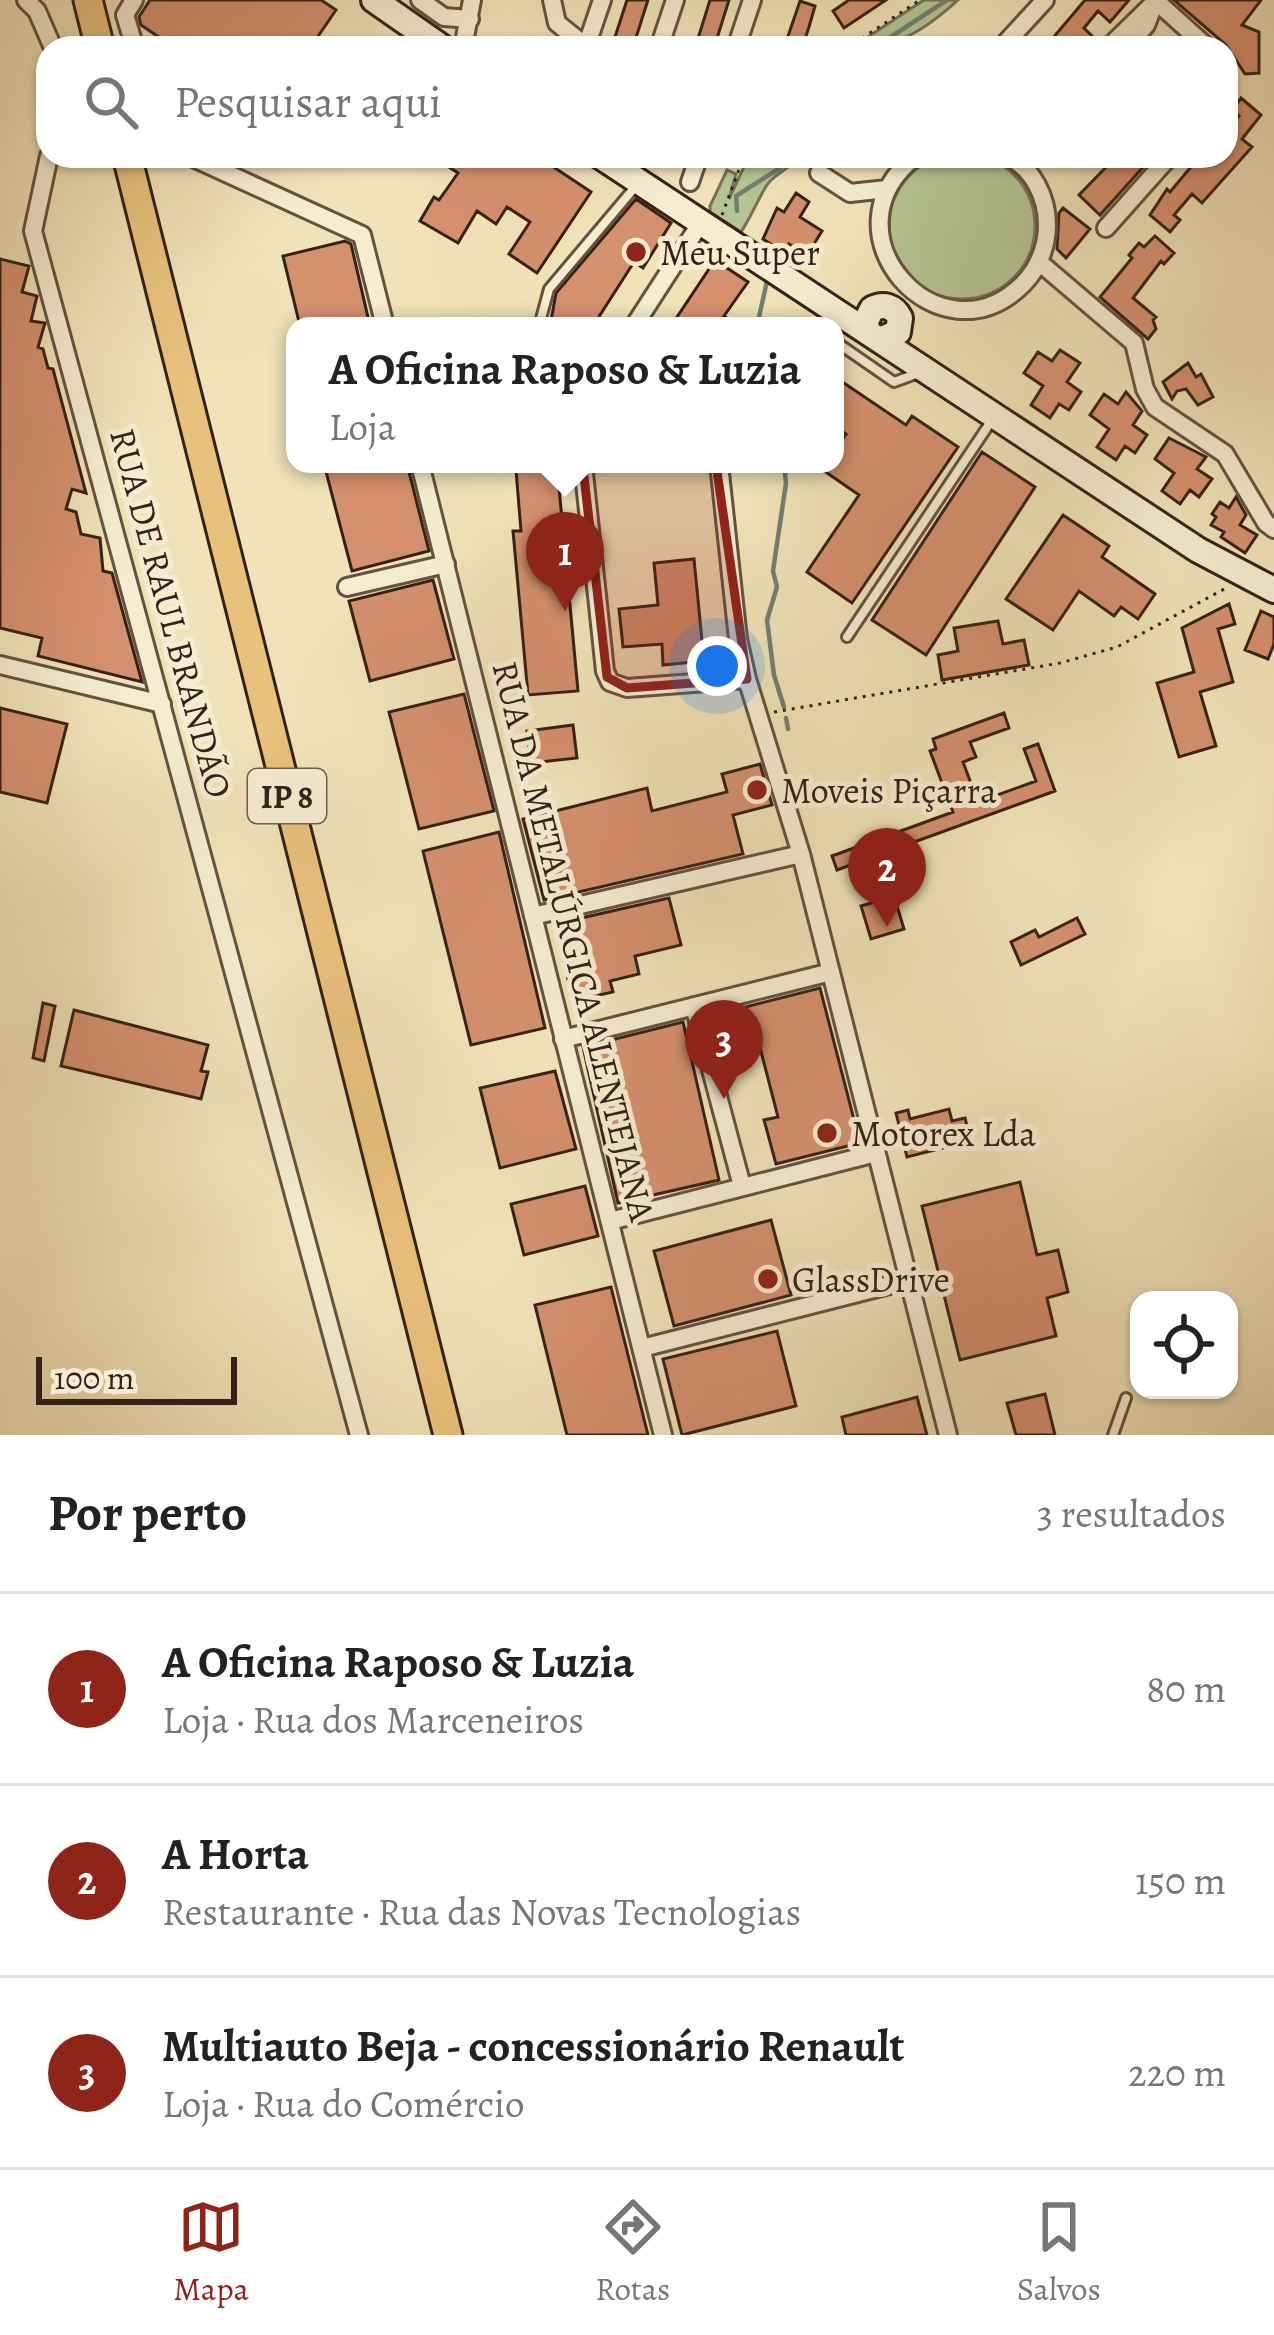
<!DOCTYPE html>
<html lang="pt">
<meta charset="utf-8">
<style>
body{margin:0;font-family:Alegreya,serif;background:#f6f6f6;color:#222}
.controls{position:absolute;right:36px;bottom:36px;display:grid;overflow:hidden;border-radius:24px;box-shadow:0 3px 9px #0004}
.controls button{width:108px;height:108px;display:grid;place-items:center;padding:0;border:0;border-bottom:3px solid #e0e0e0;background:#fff;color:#222;font:60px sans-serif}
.scale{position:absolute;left:36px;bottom:30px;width:201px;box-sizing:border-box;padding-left:12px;border:6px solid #352118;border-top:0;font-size:33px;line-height:42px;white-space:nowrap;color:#352118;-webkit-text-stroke:9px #f6edd1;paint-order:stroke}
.you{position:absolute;left:717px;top:666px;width:42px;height:42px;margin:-30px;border:9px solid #fff;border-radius:50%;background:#1a73e8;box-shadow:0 0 0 18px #1a73e833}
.badge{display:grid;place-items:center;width:78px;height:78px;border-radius:50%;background:#8f2418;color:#fff;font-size:39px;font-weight:700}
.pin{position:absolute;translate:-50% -99px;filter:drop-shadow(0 3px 6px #0008)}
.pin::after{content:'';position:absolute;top:63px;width:42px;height:36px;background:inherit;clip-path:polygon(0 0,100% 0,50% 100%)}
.popup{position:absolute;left:286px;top:317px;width:558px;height:156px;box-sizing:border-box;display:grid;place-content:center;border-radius:24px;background:#fff;filter:drop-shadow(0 3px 9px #0005);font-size:39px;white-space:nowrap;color:#767676}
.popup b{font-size:45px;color:#222}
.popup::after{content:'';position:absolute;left:50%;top:100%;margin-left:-24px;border:24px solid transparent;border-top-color:#fff}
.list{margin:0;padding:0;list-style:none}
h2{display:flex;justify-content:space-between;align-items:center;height:156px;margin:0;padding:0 48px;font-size:51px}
h2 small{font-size:39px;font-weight:400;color:#767676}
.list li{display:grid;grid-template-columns:78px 1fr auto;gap:36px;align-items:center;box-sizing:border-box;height:192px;padding:0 48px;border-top:3px solid #e0e0e0}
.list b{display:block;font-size:45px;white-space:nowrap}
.list p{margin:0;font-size:39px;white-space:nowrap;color:#767676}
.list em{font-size:39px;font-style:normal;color:#767676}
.icon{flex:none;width:66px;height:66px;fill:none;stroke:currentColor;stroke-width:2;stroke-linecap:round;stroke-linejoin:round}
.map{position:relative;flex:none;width:1274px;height:1435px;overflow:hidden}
.search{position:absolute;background:#fff;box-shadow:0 3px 9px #0004;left:36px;right:36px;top:36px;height:132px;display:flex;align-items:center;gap:30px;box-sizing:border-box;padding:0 42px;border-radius:36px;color:#767676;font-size:45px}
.sheet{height:732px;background:#fff}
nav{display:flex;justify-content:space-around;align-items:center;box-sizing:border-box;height:168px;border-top:3px solid #e0e0e0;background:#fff;font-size:33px;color:#767676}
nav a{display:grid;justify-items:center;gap:6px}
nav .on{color:#8f2418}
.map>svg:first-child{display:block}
.green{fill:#b4c593;stroke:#747356;stroke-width:3}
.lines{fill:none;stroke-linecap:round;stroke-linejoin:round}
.stream{stroke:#727f71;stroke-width:4.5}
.building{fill:#d5906d;stroke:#352118;stroke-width:3}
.service-casing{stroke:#645240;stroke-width:14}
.minor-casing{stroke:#645240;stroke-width:22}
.secondary-casing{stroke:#352118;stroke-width:30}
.primary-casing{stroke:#352118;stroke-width:33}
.path{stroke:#352118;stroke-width:3;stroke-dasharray:3 6;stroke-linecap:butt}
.service{stroke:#f6edd1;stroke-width:8}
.minor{stroke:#f6edd1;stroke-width:16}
.secondary{stroke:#f6edd1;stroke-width:24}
.primary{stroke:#e8c27c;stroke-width:27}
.marked{fill:#8f2418;fill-opacity:0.2;stroke:#8f2418;stroke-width:9;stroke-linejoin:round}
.poi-dot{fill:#8f2418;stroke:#f6edd1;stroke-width:4.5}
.labels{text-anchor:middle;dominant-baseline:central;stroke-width:10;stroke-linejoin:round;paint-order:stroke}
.shield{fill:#f6edd1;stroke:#6f5e50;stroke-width:3}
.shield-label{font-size:33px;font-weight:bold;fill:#352118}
.poi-label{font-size:36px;fill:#352118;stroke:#f6edd1;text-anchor:start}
.street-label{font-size:36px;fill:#352118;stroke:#f6edd1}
</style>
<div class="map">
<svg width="1274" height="1435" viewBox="0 0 1274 1435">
<rect width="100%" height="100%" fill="#f1e3b8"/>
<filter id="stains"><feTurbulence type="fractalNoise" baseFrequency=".00167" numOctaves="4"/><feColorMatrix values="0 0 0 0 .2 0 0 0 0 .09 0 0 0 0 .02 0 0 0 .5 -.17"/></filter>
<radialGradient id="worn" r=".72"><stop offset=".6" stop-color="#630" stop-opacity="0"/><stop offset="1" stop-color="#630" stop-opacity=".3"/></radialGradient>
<path class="green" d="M924 0H958C924 31 897 48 851 48Z
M889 226a73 73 0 1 1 146 0a73 73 0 1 1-146 0Z
M749 156H799C791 169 775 173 767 185 759 197 751 217 741 232L710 212V206L727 170 736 174 729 199Z"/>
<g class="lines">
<path class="stream" d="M874 48 947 0
M737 211 736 196 780 168 789 156
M757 326 767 281
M784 707 774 675 767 620 777 587 773 571 786 483 784 464
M786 718 788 729"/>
</g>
<path class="building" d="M150 0H321L336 10 310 48H175L141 25 139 17Z
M627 0H648L633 47 614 40Z
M710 0H729L714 48H695Z
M849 0H886L844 28 833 11Z
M1085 0H1129L1110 22 1098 11 1084 28 1092 36 1082 48H1063L1052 39Z
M1174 0H1261L1242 25 1259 32V73L1245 74 1226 45Z
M800 1 815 6 809 27 802 48H784Z
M1241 98 1261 115 1242 139 1252 147 1202 203 1192 194 1174 215 1180 220 1170 232 1150 215 1167 189 1170 192 1200 156H1226V132L1239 116 1232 110Z
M432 156H537L591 192 537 273 509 254 530 222 507 207 496 224 477 211 458 243 420 221 434 197 439 200 458 173Z
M1117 156H1153L1100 215 1079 195Z
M796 193 809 202 800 217 822 231 807 255 789 244 783 252 763 239 777 208 784 212Z
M636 199 671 223 643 268 634 262 593 326H550L556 293Z
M1063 208 1090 229 1066 258 1057 249 1059 213Z
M1155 236 1174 253 1164 264 1161 261 1133 298 1156 317 1153 320 1156 329 1148 339 1100 297 1132 258 1129 255 1139 243 1144 247Z
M345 241 351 244 370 326H329L328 319 300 326 283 256Z
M0 259 29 266 22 292 37 296 31 321 45 323 38 347 43 349 48 368 53 369 86 493 72 489 66 509 76 512 81 534 100 538 103 571 112 573 142 682 38 656 42 638 0 628Z
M715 260 748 282 724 316 739 326H671Z
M1060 350 1080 363 1067 382 1081 392 1069 410 1059 404 1050 418 1031 405 1043 386 1024 373 1038 352 1052 361Z
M1188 363 1196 377 1201 374 1213 397 1198 405 1186 389 1177 391 1172 399 1163 382Z
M835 377 906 425 912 416 958 447 852 603 807 572 859 495 814 464H835V450L846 434 835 426Z
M1126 392 1142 411 1133 425 1147 435 1135 453 1125 446 1116 460 1097 447 1109 429 1090 415 1104 394 1118 404Z
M1169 438 1206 457 1197 469 1212 479 1199 497 1190 490 1180 504 1162 491 1174 473 1155 459Z
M982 452 1035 487 926 655 872 620Z
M324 464H407L429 551 352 571Z
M557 466 578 691 528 695 513 531H521L516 470Z
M1236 497 1246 515 1240 525 1257 535 1245 553 1221 537 1224 532 1211 525 1216 517 1212 514 1220 502 1229 508Z
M1063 515 1109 546 1102 557 1155 594 1138 619 1121 607 1114 616 1079 591 1053 630 1006 599Z
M694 559 704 661 663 665 662 644 623 647 619 609 658 605 654 563Z
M433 580 454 659 370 681 349 601Z
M1229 604 1235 624 1218 629 1233 682 1200 692 1216 746 1179 757 1157 683 1194 672 1182 628Z
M1261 611 1274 617V644L1268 659 1245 650Z
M998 621 1003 644 1024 640 1029 665 942 680 938 655 958 651 954 628Z
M464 694 494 811 419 829 389 712Z
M0 708 67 724 47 803 0 792Z
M1004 713 1009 728 970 742 976 757 963 762 978 802 1036 781 1024 749 1038 744 1055 791 837 870 832 856 953 812 930 751 936 749 933 739Z
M573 725 577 758 531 763 527 731Z
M760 764 772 805 733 815 743 854 544 900 523 819 647 788 652 811 727 792 722 774Z
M499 832 545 1028 471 1045 423 851Z
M894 896 904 929 871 939 861 906Z
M669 898 681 945 635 956 639 974 610 981 613 992 573 1001 555 924Z
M1077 918 1085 934 1021 965 1011 942 1035 930 1039 937Z
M820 988 860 1143 776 1164 764 1120 778 1117 757 1036 749 1038 741 1008Z
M43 1003 55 1006 44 1061 33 1058Z
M74 1010 208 1045 201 1071 208 1072 201 1099 61 1066Z
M683 1022 719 1180 618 1203 583 1047Z
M555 1071 576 1149 500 1168 480 1088Z
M949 1109 952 1121 965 1118 971 1141 907 1157 896 1113 908 1110 910 1119Z
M1020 1182 1037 1255 1058 1250 1068 1292 1047 1298 1056 1336 960 1360 922 1206Z
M585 1186 598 1236 524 1255 511 1204Z
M771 1220 791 1295 674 1326 654 1251Z
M611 1287 648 1435H567L535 1305Z
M777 1331 796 1406 682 1435 663 1359Z
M1045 1394 1055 1435H1016L1007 1403Z
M917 1397 927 1435H846L842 1417Z"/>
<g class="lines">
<defs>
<path id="service" d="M539 326 549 289 635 187
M835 335 839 344 894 382 916 374
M847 637 992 420
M1113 1435 1126 1398"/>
<path id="minor" d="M26 0 37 11 53 48
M134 0 125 15 135 48
M420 0 444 17 470 19
M552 0 557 23 588 48
M1155 0 1208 48
M586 47 602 0
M463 48 472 0
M659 48 675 0
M736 48 752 0
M1001 48 1045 0
M1108 48 1157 0
M1126 48 1146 25 1155 2
M49 156 33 231 359 1435
M189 156 362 235 385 326
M916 156C818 232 940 367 1023 284 1038 269 1047 247 1047 225 1047 197 1033 169 1008 156
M819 173 850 193 887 189
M690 182 699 156
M1106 228 1170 156
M1039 262 1134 343 1145 389 1155 407 1225 454 1266 523 1274 529
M634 326 700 224
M420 464 663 1435
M583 464 605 671 610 682 627 688 747 679
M719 464 738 639 747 679 801 854 948 1435
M347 587 446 564
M0 665 162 704
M533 916 801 854
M694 1006 742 1186
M563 1039 831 972
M610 1221 876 1153
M642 1348 909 1280"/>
<path id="secondary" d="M374 0 443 48
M600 156 1198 550 1274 590
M869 333 865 323 872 309C883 303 894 306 900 318L898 332 880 340"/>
<path id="primary" d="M88 0 100 48
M127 156 448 1435"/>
</defs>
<use href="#service" class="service-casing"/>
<use href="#minor" class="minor-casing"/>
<use href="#secondary" class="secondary-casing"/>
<use href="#primary" class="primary-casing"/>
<path class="path" d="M847 48 920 0
M722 215 744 156
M774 712 1060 663 1117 647 1228 587"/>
<use href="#service" class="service"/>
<use href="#minor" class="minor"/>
<use href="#secondary" class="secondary"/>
<use href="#primary" class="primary"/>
</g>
<path class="marked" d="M628 336 706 395 747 679 627 688 607 677 582 459 586 398Z"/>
<g class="poi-dot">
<circle cx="636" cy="252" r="12"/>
<circle cx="757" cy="790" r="12"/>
<circle cx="827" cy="1133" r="12"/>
<circle cx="768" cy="1279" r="12"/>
</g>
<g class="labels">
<rect class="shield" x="248" y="769" width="78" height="54" rx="9"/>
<g class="shield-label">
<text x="287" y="796">IP 8</text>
</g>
<g class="poi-label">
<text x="660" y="252">Meu Super</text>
<text x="781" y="790">Moveis Piçarra</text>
<text x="851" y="1133">Motorex Lda</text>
<text x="792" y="1279">GlassDrive</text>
</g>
<g class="street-label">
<text transform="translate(171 613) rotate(75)">RUA DE RAUL BRANDÃO</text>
<text transform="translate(574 941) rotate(76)">RUA DA METALÚRGICA ALENTEJANA</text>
</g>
</g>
<rect width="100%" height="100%" filter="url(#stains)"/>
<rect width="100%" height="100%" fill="url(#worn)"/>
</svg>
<div class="controls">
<button><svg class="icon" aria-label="locate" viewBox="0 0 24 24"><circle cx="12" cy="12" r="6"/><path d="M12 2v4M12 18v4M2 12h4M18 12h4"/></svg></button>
</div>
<div class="scale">100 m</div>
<div class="you"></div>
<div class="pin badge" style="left:565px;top:611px">1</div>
<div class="popup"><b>A Oficina Raposo &amp; Luzia</b>Loja</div>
<div class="pin badge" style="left:887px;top:927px">2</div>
<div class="pin badge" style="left:724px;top:1099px">3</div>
<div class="search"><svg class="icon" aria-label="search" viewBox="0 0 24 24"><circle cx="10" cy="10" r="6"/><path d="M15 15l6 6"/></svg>Pesquisar aqui</div>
</div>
<section class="sheet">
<h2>Por perto<small>3 resultados</small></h2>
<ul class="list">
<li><span class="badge">1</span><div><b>A Oficina Raposo &amp; Luzia</b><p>Loja · Rua dos Marceneiros</p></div><em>80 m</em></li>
<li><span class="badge">2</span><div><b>A Horta</b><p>Restaurante · Rua das Novas Tecnologias</p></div><em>150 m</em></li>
<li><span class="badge">3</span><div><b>Multiauto Beja - concessionário Renault</b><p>Loja · Rua do Comércio</p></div><em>220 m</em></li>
</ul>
</section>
<nav>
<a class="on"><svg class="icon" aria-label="map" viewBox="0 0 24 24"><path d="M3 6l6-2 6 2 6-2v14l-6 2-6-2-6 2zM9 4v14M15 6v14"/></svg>Mapa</a>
<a><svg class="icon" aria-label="directions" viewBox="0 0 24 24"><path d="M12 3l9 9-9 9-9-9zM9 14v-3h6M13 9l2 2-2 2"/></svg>Rotas</a>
<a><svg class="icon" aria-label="saved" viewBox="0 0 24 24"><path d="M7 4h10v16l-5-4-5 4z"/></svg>Salvos</a>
</nav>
